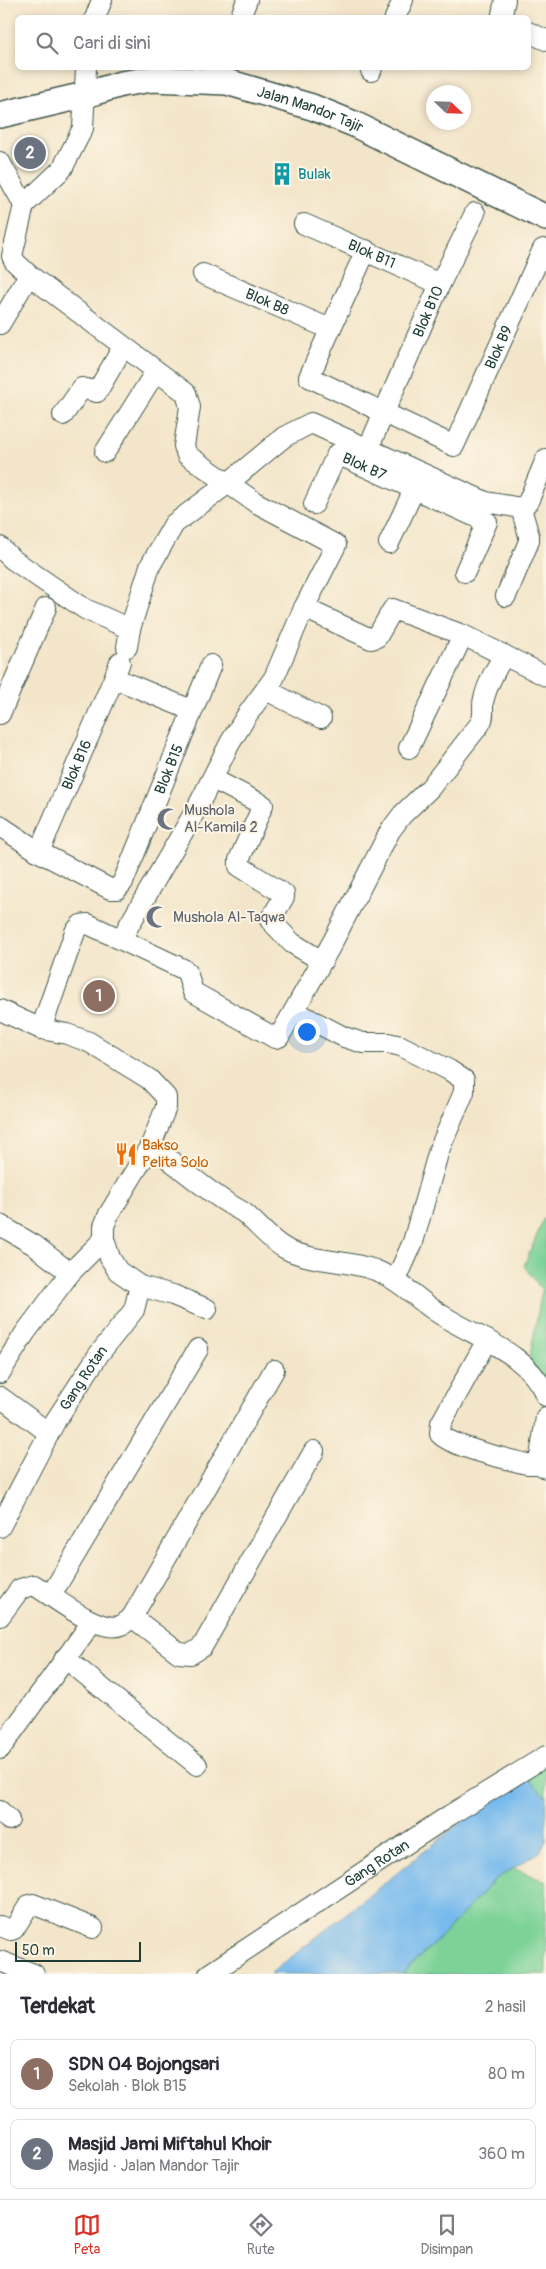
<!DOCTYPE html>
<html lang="id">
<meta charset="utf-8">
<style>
body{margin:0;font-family:Pangolin,sans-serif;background:#f2f2f3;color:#2b2b33}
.compass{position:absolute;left:426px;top:85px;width:45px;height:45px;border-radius:50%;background:#fff;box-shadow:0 2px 8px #0003;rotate:113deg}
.scale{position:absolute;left:15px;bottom:12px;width:126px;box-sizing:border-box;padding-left:5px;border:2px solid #1f3d34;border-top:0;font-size:14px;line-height:18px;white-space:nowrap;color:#1f3d34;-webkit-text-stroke:4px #fcf5e5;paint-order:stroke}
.you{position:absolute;left:306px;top:1031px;width:18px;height:18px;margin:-12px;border:4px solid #fff;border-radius:50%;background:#1a73e8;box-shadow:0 0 0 8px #1a73e833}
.badge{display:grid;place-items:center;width:32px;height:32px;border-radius:50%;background:#d93025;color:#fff;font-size:16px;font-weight:700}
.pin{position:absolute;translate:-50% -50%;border:2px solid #fff;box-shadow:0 1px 5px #0006}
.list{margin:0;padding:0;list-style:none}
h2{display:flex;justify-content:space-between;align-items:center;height:65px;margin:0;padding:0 20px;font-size:21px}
h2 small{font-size:16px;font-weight:400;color:#7c7c81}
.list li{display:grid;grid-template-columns:32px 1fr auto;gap:15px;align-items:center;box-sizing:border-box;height:70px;margin:0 10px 10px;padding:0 10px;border:1px solid #e1e1e2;border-radius:8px}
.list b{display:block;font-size:19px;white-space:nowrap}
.list p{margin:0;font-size:16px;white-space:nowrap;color:#7c7c81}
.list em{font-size:16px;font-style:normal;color:#7c7c81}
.icon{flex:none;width:28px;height:28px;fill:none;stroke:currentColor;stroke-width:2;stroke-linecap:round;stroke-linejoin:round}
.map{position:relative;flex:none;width:546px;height:1974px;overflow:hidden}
.search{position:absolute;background:#fff;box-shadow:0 2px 8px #0003;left:15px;right:15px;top:15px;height:55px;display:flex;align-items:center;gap:12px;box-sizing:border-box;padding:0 18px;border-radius:8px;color:#7c7c81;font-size:19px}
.sheet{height:225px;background:#fff}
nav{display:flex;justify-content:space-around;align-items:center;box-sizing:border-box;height:70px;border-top:1px solid #e1e1e2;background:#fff;font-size:14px;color:#7c7c81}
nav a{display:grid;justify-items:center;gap:2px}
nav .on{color:#d93025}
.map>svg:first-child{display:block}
.green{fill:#7bd298;stroke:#4d8866}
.water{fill:#77baed;stroke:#4b7c90}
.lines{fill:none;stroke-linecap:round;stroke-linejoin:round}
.minor-casing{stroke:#3f564a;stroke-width:22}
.tertiary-casing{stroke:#3f564a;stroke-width:28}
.minor{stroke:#fff;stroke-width:20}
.tertiary{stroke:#fff;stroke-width:25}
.labels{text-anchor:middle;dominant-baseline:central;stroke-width:4;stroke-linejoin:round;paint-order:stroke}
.street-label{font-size:15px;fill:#1f3d34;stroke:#fcf5e5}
.culture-label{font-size:15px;fill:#0d838f;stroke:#fcf5e5;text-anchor:start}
.worship-label{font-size:15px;fill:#5b616d;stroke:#fcf5e5;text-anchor:start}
.food-label{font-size:15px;fill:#c56008;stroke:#fcf5e5;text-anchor:start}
</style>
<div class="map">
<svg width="546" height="1974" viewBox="0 0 546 1974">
<rect width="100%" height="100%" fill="#fcf5e5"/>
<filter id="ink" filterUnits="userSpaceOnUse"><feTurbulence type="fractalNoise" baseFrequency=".02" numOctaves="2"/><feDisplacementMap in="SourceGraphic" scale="10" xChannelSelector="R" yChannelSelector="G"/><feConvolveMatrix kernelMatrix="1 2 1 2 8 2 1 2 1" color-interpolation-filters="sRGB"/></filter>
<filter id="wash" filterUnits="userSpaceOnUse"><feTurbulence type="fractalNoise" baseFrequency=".0096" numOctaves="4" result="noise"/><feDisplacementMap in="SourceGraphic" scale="20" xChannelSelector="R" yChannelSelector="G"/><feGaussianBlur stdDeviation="1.12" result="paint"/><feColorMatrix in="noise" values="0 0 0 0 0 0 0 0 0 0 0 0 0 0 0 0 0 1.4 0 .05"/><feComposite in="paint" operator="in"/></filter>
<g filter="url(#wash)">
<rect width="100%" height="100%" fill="#f3e5c9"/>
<path class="green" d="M544 1218H546V1379L529 1361 542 1290 524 1266Z
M546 1757V1797L523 1774Z
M513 1868 546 1882V1974H402L446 1932 494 1880Z"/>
<path class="water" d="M523 1773 546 1797V1841L540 1852 494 1880 446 1932 402 1974H270Z"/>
</g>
<g filter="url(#ink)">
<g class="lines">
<defs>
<g id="minor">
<path d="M95 18 102 0"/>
<path d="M240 18 247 0"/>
<path d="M395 18 403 0"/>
<path d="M504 18 502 14 505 0"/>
<path d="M528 32 546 40"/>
<path d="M86 68 83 128 62 169 24 205 12 256 15 262 29 275 186 393 190 407 184 446 187 455 255 502 336 545 304 608 274 678 247 715 230 743 197 808 121 939"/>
<path d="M371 71 372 68"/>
<path d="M0 162 24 205"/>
<path id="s1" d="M304 224 440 284"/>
<path id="s2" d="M366 250 309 377 454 446 543 249"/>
<path id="s3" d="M203 274 330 329"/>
<path d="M0 324 29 275"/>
<path d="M63 415 82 388 97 392 123 347"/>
<path id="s4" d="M368 449 440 284 475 213"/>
<path d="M105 452 156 371"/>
<path id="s5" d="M314 504 337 454 487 522 465 572"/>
<path d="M389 543 420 477"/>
<path d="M0 547 12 559 85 609 130 629 127 647"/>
<path d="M506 596 529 541V536L521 508"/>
<path d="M304 608 371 639 377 637 393 609 463 635"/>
<path d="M130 629 150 566 174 524 227 484 284 437 311 423 486 502 521 508 528 502 546 459"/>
<path d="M120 662 114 678 191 710"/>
<path d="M266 690 321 718"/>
<path d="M0 714 46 608"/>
<path d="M409 748 463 635 546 676"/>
<path d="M213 779 263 805 239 860V866L284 894V897L270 920 292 943 322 961"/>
<path id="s6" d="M0 826 39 852 110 889H117L123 882 211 665"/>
<path id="s7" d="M39 852 114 678"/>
<path d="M0 1010 41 1029 67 1034 89 1042 149 1079 166 1097V1107L151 1145 109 1214 104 1226V1239L110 1258 118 1271 140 1286 173 1295 207 1309"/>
<path d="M294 1011 331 945 390 831 402 815 430 788 480 724C486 715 481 708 484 698 488 682 496 669 504 655"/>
<path d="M41 1029 75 932 81 925 88 924 183 969 187 972 193 992 275 1038 279 1037 294 1011 344 1037 363 1043H388L401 1046 449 1070 464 1080V1092L439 1150 413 1242 396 1280"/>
<path d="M151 1145C173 1162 194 1180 217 1196 225 1202 234 1207 243 1212 258 1224 269 1240 286 1249 313 1262 347 1260 375 1270 398 1279 414 1296 434 1310 472 1337 527 1350 546 1396"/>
<path d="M0 1225 34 1245 70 1273"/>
<path d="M487 1340 441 1423 440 1434C452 1447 507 1459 527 1464H539"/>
<path d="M0 1373 25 1333 70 1273 104 1239"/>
<path d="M0 1397 49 1433"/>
<path d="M546 1417 539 1464 546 1468"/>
<path id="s8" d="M0 1527 56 1420 99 1354 134 1310 140 1286"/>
<path d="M51 1595 198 1349"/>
<path d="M0 1616 20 1589 34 1585C54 1597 100 1635 122 1625 126 1623 129 1619 132 1617L274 1370"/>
<path d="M132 1617 179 1653 191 1654 202 1647 314 1451"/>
<path d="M65 1658 197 1765"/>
<path d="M0 1749 92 1622"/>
<path d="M0 1811 9 1820"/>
<path d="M0 1926 11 1930 14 1929 29 1905 33 1904 93 1928"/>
<path d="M0 1961 34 1974"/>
<path id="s9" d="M209 1974 450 1815 546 1756"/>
</g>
<g id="tertiary">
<path id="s10" d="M0 115 85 95 121 84 152 79 227 82 312 107 354 124 546 218"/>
</g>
</defs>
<use href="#minor" class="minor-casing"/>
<use href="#tertiary" class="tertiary-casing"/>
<use href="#minor" class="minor"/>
<use href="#tertiary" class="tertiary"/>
</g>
</g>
<defs>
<symbol id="building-bare" viewBox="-9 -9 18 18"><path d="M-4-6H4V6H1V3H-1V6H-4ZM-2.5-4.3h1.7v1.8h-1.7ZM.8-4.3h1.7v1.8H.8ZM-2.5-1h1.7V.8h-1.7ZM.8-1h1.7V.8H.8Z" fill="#0f9aa8" stroke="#fcf5e5" stroke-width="2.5" paint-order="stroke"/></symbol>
<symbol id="mosque-bare" viewBox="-9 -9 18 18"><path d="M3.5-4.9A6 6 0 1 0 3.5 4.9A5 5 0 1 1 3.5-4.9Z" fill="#6b7280" stroke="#fcf5e5" stroke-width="2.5" paint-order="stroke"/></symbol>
<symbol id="restaurant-bare" viewBox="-9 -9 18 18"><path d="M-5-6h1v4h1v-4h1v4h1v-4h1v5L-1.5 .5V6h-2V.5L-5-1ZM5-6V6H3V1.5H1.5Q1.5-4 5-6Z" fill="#e8710a" stroke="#fcf5e5" stroke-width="2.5" paint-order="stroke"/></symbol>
</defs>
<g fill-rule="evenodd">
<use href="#building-bare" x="266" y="158" width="32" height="32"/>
<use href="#mosque-bare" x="152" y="803" width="32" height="32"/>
<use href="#mosque-bare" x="141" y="901" width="32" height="32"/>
<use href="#restaurant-bare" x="110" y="1138" width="32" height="32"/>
</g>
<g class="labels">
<g class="street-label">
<text stroke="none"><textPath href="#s10" startOffset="319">Jalan Mandor Tajir</textPath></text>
<text stroke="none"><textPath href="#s1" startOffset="74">Blok B11</textPath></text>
<text stroke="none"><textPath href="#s3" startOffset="70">Blok B8</textPath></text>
<text stroke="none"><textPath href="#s4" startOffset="150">Blok B10</textPath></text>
<text stroke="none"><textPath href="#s2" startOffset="408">Blok B9</textPath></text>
<text stroke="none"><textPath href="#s5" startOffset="85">Blok B7</textPath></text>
<text stroke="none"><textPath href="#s7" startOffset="95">Blok B16</textPath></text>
<text stroke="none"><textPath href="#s6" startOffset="265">Blok B15</textPath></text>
<text stroke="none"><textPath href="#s8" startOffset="171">Gang Rotan</textPath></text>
<text stroke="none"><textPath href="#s9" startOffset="201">Gang Rotan</textPath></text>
</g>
<g class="culture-label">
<text x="298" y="174">Bulak</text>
</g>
<g class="worship-label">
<text x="184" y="810">Mushola<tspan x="184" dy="17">Al-Kamila 2</tspan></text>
<text x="173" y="917">Mushola Al-Taqwa</text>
</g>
<g class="food-label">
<text x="142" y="1145">Bakso<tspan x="142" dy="17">Pelita Solo</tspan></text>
</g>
</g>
</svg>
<svg class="compass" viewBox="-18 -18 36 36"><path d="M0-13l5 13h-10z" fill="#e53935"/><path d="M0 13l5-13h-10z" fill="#7c7c81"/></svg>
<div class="scale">50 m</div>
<div class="you"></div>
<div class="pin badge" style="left:99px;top:996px;background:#8d6e63">1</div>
<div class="pin badge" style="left:30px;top:153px;background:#6b7280">2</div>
<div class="search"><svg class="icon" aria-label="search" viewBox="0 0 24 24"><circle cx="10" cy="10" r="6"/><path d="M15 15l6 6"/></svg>Cari di sini</div>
</div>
<section class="sheet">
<h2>Terdekat<small>2 hasil</small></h2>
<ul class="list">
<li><span class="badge" style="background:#8d6e63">1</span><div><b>SDN 04 Bojongsari</b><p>Sekolah · Blok B15</p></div><em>80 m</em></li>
<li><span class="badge" style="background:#6b7280">2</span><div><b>Masjid Jami Miftahul Khoir</b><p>Masjid · Jalan Mandor Tajir</p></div><em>360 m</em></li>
</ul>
</section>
<nav>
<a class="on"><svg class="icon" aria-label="map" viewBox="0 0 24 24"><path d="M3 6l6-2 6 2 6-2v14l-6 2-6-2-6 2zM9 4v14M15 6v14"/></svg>Peta</a>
<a><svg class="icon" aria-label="directions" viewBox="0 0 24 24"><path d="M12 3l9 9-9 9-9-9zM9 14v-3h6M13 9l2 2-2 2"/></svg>Rute</a>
<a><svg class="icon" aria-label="saved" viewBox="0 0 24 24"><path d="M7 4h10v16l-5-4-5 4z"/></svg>Disimpan</a>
</nav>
